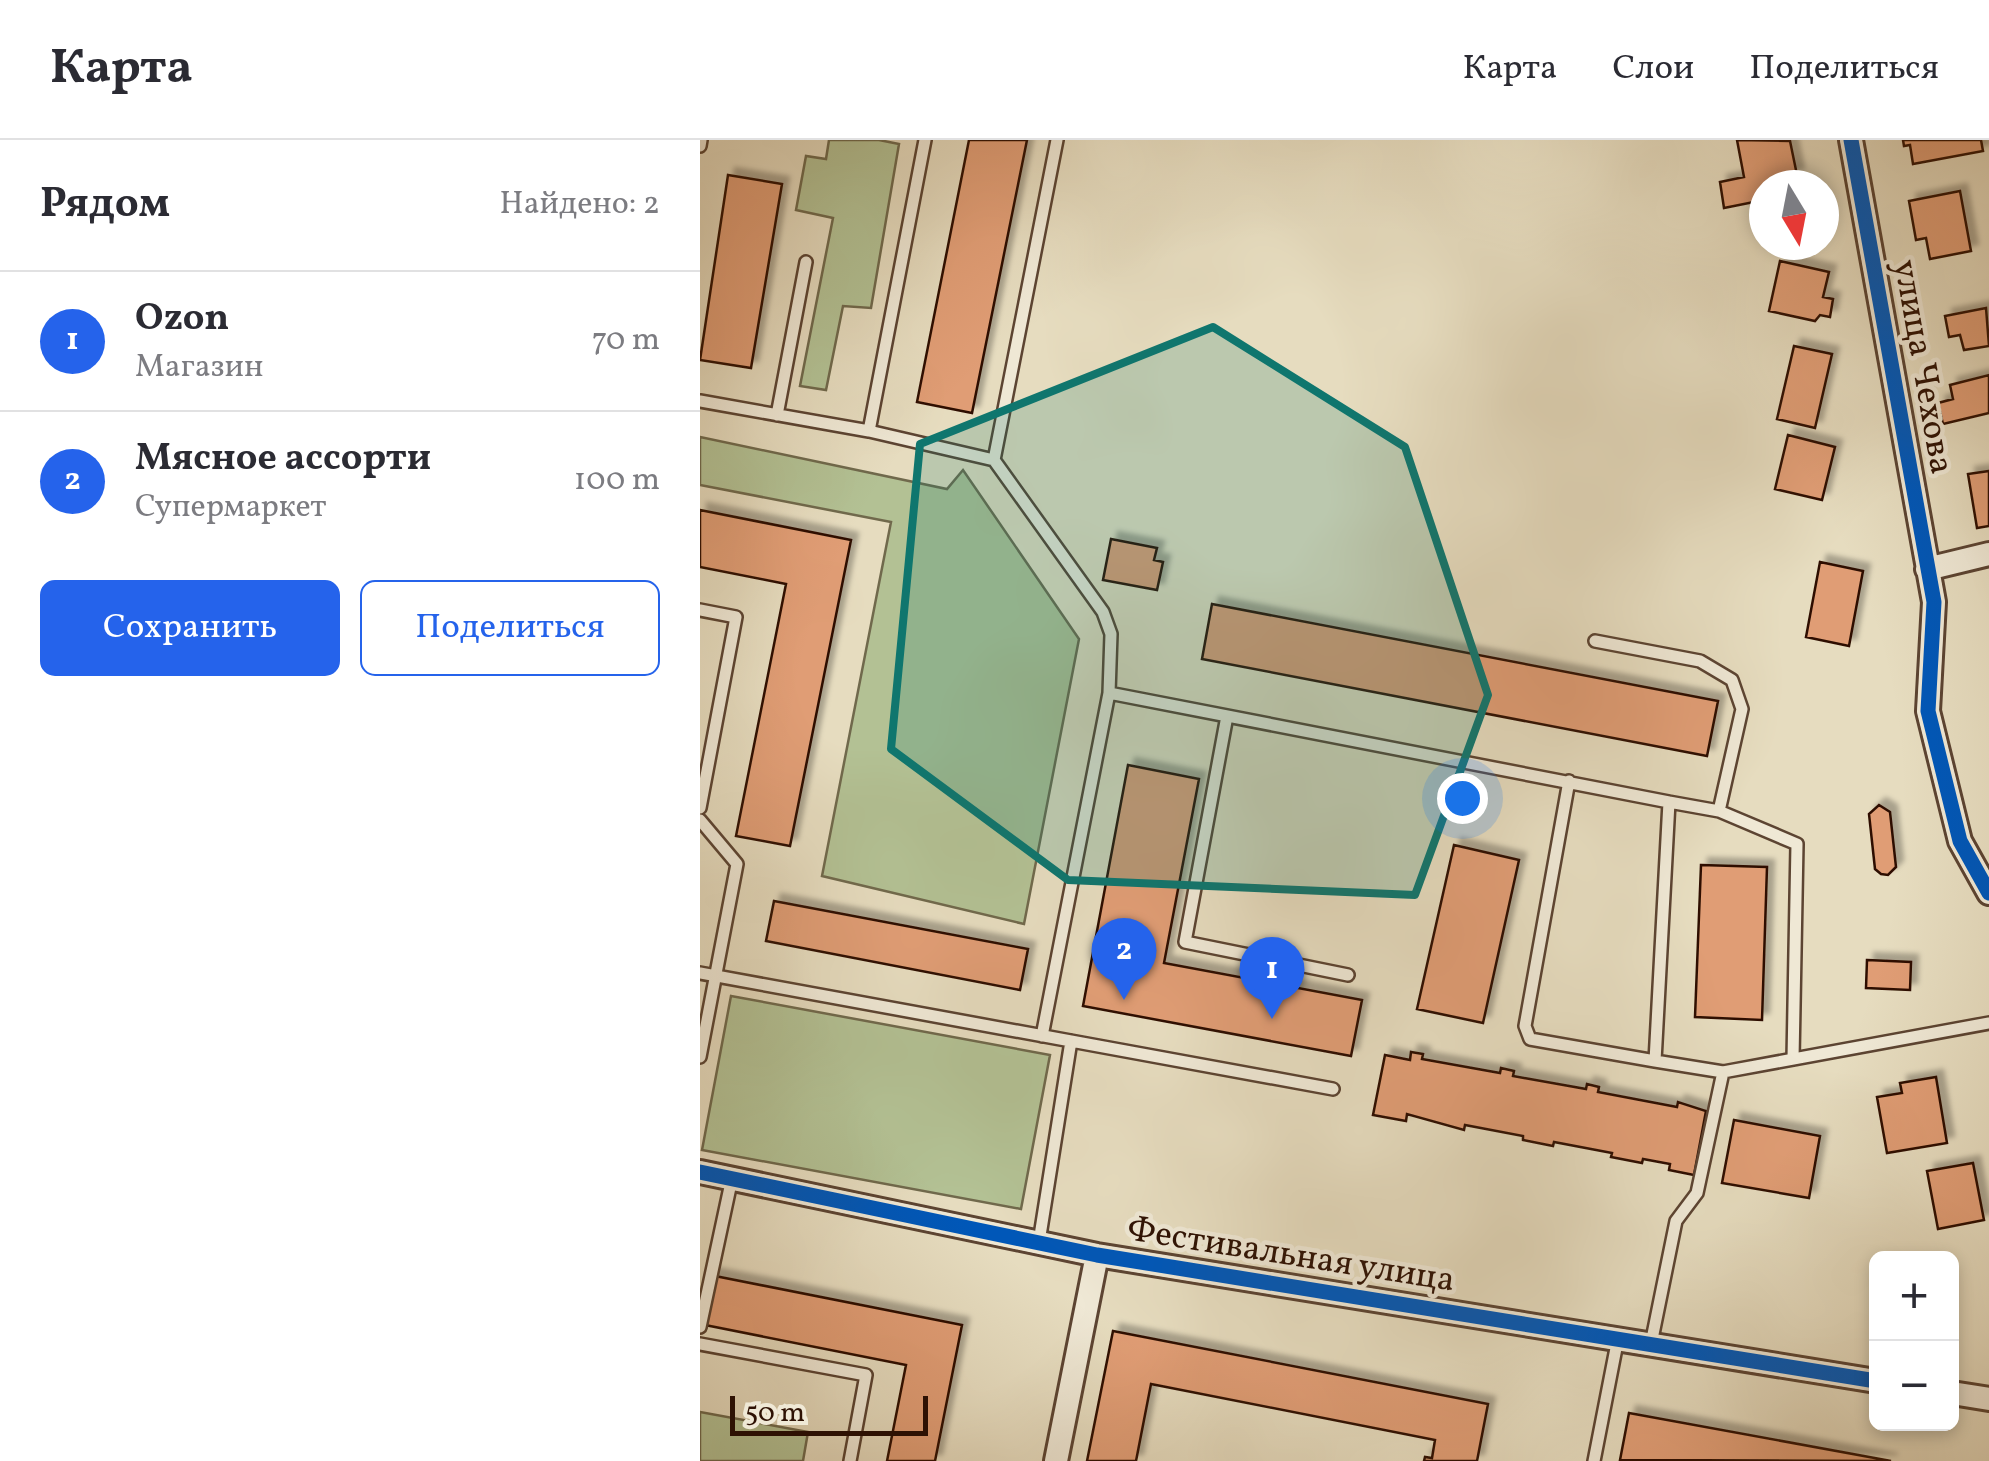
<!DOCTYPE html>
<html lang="ru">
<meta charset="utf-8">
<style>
body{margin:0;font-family:Vollkorn,serif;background:#f2f2f3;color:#2b2b33}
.controls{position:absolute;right:30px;bottom:30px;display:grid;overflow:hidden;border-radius:15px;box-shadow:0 5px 15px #0003}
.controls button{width:90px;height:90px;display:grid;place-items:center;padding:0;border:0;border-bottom:2px solid #e1e1e2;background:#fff;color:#2b2b33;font:50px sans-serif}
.compass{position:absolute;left:1049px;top:30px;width:90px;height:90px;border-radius:50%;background:#fff;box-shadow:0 5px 15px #0003;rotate:170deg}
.scale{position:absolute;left:30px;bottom:25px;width:198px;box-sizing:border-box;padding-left:10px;border:5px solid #2e1103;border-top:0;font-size:28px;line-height:35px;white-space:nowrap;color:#2e1103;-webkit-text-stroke:8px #efe8d5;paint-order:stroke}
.you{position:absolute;left:762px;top:658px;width:35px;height:35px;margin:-25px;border:8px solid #fff;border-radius:50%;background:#1a73e8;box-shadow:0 0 0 15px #1a73e833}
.badge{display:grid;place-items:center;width:65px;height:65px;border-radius:50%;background:#2563eb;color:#fff;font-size:32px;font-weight:700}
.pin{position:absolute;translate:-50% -82px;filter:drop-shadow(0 2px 5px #0008)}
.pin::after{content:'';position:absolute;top:52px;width:35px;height:30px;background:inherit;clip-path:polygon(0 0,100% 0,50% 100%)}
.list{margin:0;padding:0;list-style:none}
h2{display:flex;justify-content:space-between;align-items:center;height:130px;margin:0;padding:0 40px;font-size:42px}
h2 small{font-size:32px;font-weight:400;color:#7c7c81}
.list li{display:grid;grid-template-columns:65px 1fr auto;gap:30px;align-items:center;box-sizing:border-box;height:140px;padding:0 40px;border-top:2px solid #e1e1e2}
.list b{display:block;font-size:38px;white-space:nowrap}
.list p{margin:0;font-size:32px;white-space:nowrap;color:#7c7c81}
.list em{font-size:32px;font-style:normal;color:#7c7c81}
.actions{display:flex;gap:20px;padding:30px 40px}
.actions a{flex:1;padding:22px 0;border:2px solid #2563eb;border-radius:15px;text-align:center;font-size:35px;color:#2563eb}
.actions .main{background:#2563eb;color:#fff}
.map{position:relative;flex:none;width:1289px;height:1321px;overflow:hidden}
header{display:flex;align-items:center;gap:60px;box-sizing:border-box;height:140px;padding:0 50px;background:#fff;border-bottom:2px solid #e1e1e2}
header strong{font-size:48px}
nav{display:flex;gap:55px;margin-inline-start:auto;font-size:35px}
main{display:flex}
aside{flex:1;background:#fff}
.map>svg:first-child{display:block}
.green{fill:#b3c194;stroke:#70694c;stroke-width:2.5}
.building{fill:#e09d74;stroke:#2e1103;stroke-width:2.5;filter:url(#shadow)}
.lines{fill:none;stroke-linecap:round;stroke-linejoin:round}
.service-casing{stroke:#5c4432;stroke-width:16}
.minor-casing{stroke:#5c4432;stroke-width:28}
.service{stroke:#efe8d5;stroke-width:11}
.minor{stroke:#efe8d5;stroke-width:22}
.cycleway-casing{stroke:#efe8d5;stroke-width:21}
.cycleway{stroke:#0057b8;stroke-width:15}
.marked{fill:#0f766e;fill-opacity:0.2;stroke:#0f766e;stroke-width:8;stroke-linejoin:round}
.labels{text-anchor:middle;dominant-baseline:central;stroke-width:9;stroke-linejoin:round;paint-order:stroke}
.street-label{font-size:35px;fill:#2e1103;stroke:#efe8d5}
</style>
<header>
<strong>Карта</strong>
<nav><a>Карта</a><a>Слои</a><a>Поделиться</a></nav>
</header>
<main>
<aside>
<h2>Рядом<small>Найдено: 2</small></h2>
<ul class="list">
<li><span class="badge">1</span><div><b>Ozon</b><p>Магазин</p></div><em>70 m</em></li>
<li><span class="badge">2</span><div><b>Мясное ассорти</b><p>Супермаркет</p></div><em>100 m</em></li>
</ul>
<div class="actions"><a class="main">Сохранить</a><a>Поделиться</a></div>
</aside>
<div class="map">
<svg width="1289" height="1321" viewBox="0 0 1289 1321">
<defs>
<filter id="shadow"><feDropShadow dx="7" dy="-7" stdDeviation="2.5" flood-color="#0004"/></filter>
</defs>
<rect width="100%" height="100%" fill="#e6dcbf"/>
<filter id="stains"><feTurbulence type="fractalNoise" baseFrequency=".002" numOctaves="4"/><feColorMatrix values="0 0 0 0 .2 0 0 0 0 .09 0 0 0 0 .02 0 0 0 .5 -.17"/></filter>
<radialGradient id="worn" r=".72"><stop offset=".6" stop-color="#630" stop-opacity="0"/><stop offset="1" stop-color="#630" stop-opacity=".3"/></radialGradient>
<path class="green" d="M129 0H179L199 4 171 168 143 166 126 250 100 246 133 78 96 70 106 16 126 19Z
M0 297 247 349 263 330 379 499 324 784 122 736 191 382 0 345Z
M31 856 350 915 321 1069 2 1010Z
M0 1272 108 1292 103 1321H0Z"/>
<path class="building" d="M269 0H327L272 273 217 262Z
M1037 0 1090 1 1097 35 1085 37 1086 45H1064V60L1024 68 1020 42 1044 37Z
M1203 0H1281L1283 11 1213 24 1210 5 1204 6Z
M28 35 82 44 51 228 0 220Z
M1260 51 1271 111 1230 119 1226 98 1216 100 1209 61Z
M1080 121 1129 132 1123 157 1133 159 1130 177 1120 175 1115 181 1069 171Z
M1286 168 1289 206 1264 210 1260 195 1249 197 1245 176Z
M1094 206 1132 214 1115 288 1077 279Z
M1289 235V273L1243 284 1238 263 1253 259 1250 245Z
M1088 295 1135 307 1122 360 1075 349Z
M1289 331V386L1277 388 1268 334Z
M0 370 151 400 90 706 36 696 86 444 0 427Z
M411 399 457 408 454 420 463 422 457 450 403 440Z
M1120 422 1163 431 1149 506 1106 497Z
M512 464 1018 561 1007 616 502 519Z
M428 625 499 639 464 823 662 860 651 916 383 866Z
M1179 665 1190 672 1196 727 1188 735 1181 734 1175 729 1169 674Z
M754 705 819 720 783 883 717 869Z
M1001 725 1067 727 1062 880 995 877Z
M74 761 328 809 320 850 66 801Z
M1167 820 1211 822 1210 850 1166 848Z
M711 912 723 914 722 919 800 933 801 928 814 931 813 936 886 949 887 944 899 947 898 952 977 967 978 962 1006 971 994 1035 969 1030 970 1024 943 1019 942 1023 911 1017 912 1013 854 1002 853 1006 823 1000V996L765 985 764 990 707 974 706 981 673 975 685 915 710 920Z
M1236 937 1247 1003 1187 1013 1177 957 1202 953 1200 943Z
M1034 980 1120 996 1109 1058 1022 1043Z
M1273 1023 1284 1080 1238 1089 1227 1031Z
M10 1135 262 1185 235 1321H187L206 1225 0 1184Z
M413 1191 788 1264 777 1321H724L725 1317 732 1318 735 1300 451 1244 436 1321H387Z
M929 1273 1191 1321 920 1320Z"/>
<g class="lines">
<defs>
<path id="service" d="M225 0 169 291 294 320 403 472 411 494 409 553 342 896
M0 6 1 0
M0 261 169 291
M77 275 106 122
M294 320 357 0
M0 470 36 477 0 668
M895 501 1000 521 1032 540 1042 569 1019 671 969 662
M409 553 969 662 955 921 1023 932 1289 883
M527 576 485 802 648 835
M869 641 825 886 830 899 955 921
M1019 671 1097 704 1093 919
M0 680 37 724 0 917
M0 833 371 901
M339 1102 371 901 633 949
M0 1187 32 1038
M0 1204 166 1235 150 1321
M951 1204 976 1081 997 1053 1023 932
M894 1321 918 1198"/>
<path id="minor" d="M1151 0 1234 462 1228 571 1260 701 1289 753
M1227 429 1289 414
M0 1032 397 1115 1176 1241
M1252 1253 1289 1259
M356 1321 397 1115"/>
</defs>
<use href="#service" class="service-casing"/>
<use href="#minor" class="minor-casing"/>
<use href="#service" class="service"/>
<use href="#minor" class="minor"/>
<defs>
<path id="cycleway" d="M1151 0 1234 462 1228 571 1260 701 1289 753
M0 1032 397 1115 1176 1241"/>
</defs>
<use href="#cycleway" class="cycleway-casing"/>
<use href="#cycleway" class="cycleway"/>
</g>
<path class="marked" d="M513 187 705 307 788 555 715 755 368 740 191 609 220 304Z"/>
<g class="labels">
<g class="street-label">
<text transform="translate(1222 227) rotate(80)">улица Чехова</text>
<text transform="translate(591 1116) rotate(9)">Фестивальная улица</text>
</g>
</g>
<rect width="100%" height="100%" filter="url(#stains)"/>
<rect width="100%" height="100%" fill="url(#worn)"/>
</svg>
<div class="controls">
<button>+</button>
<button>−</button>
</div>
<svg class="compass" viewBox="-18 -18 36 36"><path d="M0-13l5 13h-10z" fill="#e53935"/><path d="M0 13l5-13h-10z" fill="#7c7c81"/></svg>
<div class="scale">50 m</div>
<div class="you"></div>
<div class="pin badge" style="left:572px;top:879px">1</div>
<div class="pin badge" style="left:424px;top:860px">2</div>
</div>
</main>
